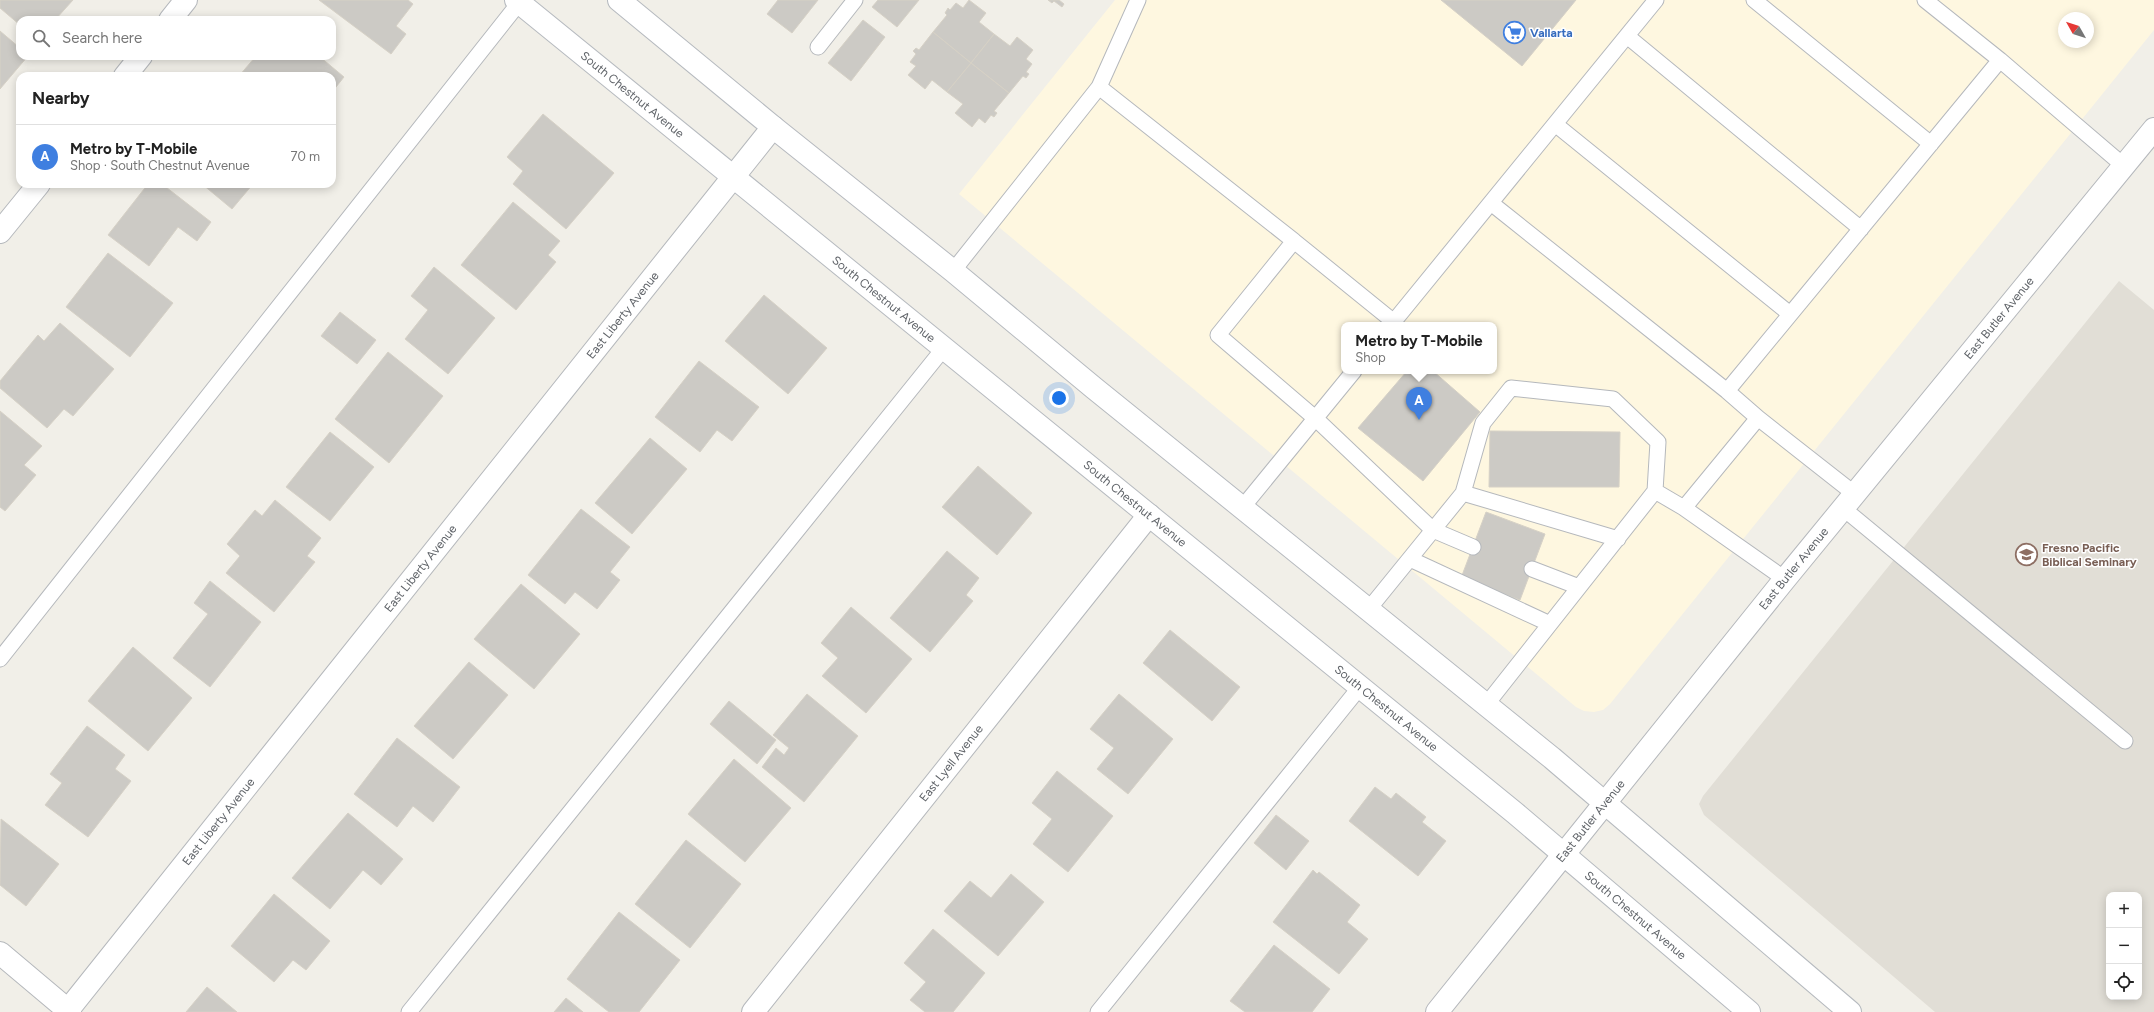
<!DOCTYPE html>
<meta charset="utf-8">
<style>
body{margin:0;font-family:Figtree,sans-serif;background:#f2f2f2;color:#222}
.controls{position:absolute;right:12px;bottom:12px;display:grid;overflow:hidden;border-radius:8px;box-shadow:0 2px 10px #0003}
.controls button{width:36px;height:36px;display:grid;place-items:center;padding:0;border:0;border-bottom:1px solid #e0e0e0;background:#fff;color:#222;font:20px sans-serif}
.compass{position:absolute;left:2058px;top:12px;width:36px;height:36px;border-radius:50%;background:#fff;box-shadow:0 2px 10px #0003;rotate:309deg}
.you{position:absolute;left:1059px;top:398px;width:14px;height:14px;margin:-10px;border:3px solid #fff;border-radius:50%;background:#1a73e8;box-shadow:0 0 0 6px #1a73e833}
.badge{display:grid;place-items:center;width:26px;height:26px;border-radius:50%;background:#ea4335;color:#fff;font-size:13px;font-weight:700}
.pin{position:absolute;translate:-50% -33px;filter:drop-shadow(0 1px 2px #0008)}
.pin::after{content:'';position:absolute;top:21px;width:14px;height:12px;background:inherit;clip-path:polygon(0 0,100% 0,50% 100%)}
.popup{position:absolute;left:1341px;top:322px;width:156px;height:52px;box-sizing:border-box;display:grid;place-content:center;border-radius:8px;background:#fff;filter:drop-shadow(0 1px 3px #0005);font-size:13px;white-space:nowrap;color:#767676}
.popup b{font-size:15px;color:#222}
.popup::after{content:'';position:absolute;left:50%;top:100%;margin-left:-8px;border:8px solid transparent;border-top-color:#fff}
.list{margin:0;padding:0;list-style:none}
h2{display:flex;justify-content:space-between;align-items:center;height:52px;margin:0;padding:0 16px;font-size:17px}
h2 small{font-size:13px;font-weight:400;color:#767676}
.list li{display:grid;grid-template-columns:26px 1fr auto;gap:12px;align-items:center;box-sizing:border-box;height:64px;padding:0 16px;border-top:1px solid #e0e0e0}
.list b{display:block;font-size:15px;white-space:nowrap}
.list p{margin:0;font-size:13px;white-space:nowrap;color:#767676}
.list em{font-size:13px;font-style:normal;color:#767676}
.icon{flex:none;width:22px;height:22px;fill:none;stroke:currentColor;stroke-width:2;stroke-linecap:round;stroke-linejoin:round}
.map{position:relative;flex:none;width:2154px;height:1012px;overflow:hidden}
.search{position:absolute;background:#fff;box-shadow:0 2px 10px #0003;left:16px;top:16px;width:320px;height:44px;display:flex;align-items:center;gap:10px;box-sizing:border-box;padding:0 14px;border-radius:12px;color:#767676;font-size:15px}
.panel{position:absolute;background:#fff;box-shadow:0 2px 10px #0003;left:16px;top:72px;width:320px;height:116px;border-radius:12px}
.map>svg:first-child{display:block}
.commercial{fill:#fef7e0;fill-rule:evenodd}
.education{fill:#e1ded6;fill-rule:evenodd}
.building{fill:#cccac5;stroke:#d6d1c6}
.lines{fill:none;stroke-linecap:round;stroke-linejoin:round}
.service-casing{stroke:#b5b8bc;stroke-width:17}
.minor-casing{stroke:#b5b8bc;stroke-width:24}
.tertiary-casing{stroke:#b5b8bc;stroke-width:24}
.secondary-casing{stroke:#b6babf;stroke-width:24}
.service{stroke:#fff;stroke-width:15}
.minor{stroke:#fff;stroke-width:22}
.tertiary{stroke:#fff;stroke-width:22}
.secondary{stroke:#fff;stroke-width:22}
.labels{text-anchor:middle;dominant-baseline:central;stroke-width:3;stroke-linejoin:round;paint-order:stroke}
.shop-label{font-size:12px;font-weight:bold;fill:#366cbe;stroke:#fff;text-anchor:start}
.street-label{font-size:12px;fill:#5f6368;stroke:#fff}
.education-label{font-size:12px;font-weight:bold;fill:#785e54;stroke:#fff;text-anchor:start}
</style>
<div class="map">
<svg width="2154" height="1012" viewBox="0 0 2154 1012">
<rect width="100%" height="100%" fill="#f1efe8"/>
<path class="commercial" d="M1115 0H2154V30L1610 704 1603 710 1594 712 1584 711 1576 707 959 194ZM2064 18H2088V42H2064ZM1344 325H1494V371H1344Z"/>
<path class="education" d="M2119 281 2154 310V1012H1935L1704 815 1699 804 1703 796ZM2109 895H2139V997H2109Z"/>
<path class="building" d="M0 0H73L55 20H20V25L0 8Z
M319 0H408L413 4 396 26 406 34 391 54Z
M778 0H818L792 33 767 14Z
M878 0H919L897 27 872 7Z
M969 0 986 13 979 22 994 34 971 63 933 32 947 15 945 13 948 8 950 10 956 3 963 8Z
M1048 0H1059L1064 4 1062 7 1054 1 1052 3Z
M1441 0H1576L1522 66Z
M863 20 885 37 851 81 828 63Z
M0 31 20 48V56H28L0 89Z
M933 32 971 63 947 92 932 80 925 89 908 75 916 66 910 62 916 54 913 51 916 48 919 50Z
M994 34 1010 46 1017 37 1033 50 1026 59 1032 64 1026 72 1029 74 1026 78 1023 76 1009 93 971 63Z
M256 56H319L344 77 332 92V76H239Z
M971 63 1009 93 994 111 997 113 994 117 991 115 985 123 979 118 972 127 955 113 963 104 947 92Z
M543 114 614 173 566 229 513 184 523 171 507 157Z
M148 184H162L211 222 197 241 178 227 149 266 108 235Z
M202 184H253L232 209Z
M513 202 560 241 548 255 556 262 516 310 461 265Z
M108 253 173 303 130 357 66 307Z
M434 267 495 318 448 374 405 339 428 310 411 296Z
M764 295 827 348 788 394 725 341Z
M340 312 376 340 357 364 321 336Z
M60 323 114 369 73 416 64 409 47 428 0 388V381L38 335 44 341Z
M388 352 443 396 389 463 335 419Z
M699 361 759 407 732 441 717 430 700 452 655 417Z
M1407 371H1433L1480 412 1423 481 1358 428Z
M0 411 42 446 24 465 36 475 5 511 0 507Z
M1490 431 1620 432 1619 487H1489Z
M330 432 374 467 330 521 286 487Z
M650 438 687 469 632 534 595 503Z
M978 466 1032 513 997 555 942 507Z
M275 500 321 538 307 556 315 562 274 612 226 573 240 556 227 544 255 510 262 516Z
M581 509 630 547 610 572 620 580 597 609 575 592 565 604 528 575Z
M1486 512 1545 534 1520 600 1461 578Z
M947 551 979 578 966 595 973 601 930 652 890 618Z
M210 581 261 622 210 687 173 658 208 614 194 603Z
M521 584 580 634 534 689 474 639Z
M851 607 912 659 866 713 822 676 838 658 821 643Z
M1170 630 1240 687 1212 721 1143 663Z
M133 647 192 698 148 751 88 701Z
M469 662 508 695 453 759 414 726Z
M807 694 858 736 804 802 762 767 776 748 784 755 789 748 773 735Z
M1119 694 1173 739 1128 794 1097 769 1114 748 1090 729Z
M729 701 776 740 757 764 710 724Z
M87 726 125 755 115 769 131 781 88 837 45 805 62 783 50 774Z
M397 738 460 787 433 822 413 806 397 827 354 794Z
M734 759 791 808 745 862 688 814Z
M1057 771 1113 816 1068 872 1033 844 1052 819 1032 803Z
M1375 787 1391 799 1396 793 1426 817 1422 822 1446 841 1418 876 1349 821Z
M348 813 403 859 381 885 363 870 330 909 292 878Z
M1276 815 1309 841 1286 870 1254 843Z
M1 819 59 864 26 906 0 885Z
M686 840 741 884 690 948 635 904Z
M1313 870 1317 874 1319 872 1360 905 1347 922 1368 939 1339 974 1273 922Z
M1011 874 1044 902 998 956 944 911 970 881 991 898Z
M274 894 330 941 306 970 293 960 274 982 231 946Z
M619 912 680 960 639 1012H609L567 979Z
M933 929 985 973 953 1012H925L910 1000 926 982 904 963Z
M1274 945 1330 989 1312 1012H1245L1230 1001Z
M207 987 237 1012H186Z
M566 998 583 1012H554Z"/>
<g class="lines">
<defs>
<path id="service" d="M1754 0 1931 144
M1925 0 2000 60 2124 166
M1627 36 1861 229
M818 47 855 0
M1099 87 1138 0
M1555 124 1790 314
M1491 203 1727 391 1758 418
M1294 241 1394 322
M953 271 1099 87 1294 241 1218 335 1315 418 1433 530 1368 610
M1391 325 1656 0
M1727 391 2000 60
M1655 491 1684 508 1785 579
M1463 493 1618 539
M1242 508 1354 371
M1684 508 1758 418 1856 495
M1844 509 2125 741
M1473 547 1433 530 1463 493 1483 423 1511 388 1613 399 1658 442 1655 491 1486 705
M1410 559 1550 624
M1532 569 1579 587
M0 659 519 3
M409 1012 944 348
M1098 1012 1360 687"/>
<g id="minor">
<path d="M170 20 186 0"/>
<path d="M125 76 141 56"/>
<path d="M0 232 39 184"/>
<path d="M0 953 70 1012"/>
<path id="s1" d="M68 1010 773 127"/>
<path id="s2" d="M753 1012 1149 515"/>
</g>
<g id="tertiary">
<path id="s3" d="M1437 1012 1785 579 2154 129"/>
</g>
<g id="secondary">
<path id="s4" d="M516 0 1515 813 1749 1012"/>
<path d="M619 0 773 127 953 271 1094 388 1552 758 1850 1012"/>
</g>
</defs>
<use href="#service" class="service-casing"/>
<use href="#minor" class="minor-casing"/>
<use href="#tertiary" class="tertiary-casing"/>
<use href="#secondary" class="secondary-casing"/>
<use href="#service" class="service"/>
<use href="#minor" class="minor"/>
<use href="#tertiary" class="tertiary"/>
<use href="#secondary" class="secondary"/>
</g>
<defs>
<symbol id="supermarket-ring" viewBox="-11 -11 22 22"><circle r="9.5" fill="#fff" stroke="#3f7fe0" stroke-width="1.5"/><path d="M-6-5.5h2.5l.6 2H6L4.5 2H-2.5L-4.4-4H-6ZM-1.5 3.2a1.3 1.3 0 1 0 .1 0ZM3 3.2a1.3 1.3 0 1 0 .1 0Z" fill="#3f7fe0"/></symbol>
<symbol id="university-ring" viewBox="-11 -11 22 22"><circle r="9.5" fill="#fff" stroke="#8d6e63" stroke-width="1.5"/><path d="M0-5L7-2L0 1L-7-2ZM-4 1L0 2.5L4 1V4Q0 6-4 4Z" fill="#8d6e63"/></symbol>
</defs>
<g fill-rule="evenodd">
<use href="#supermarket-ring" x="1502" y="20" width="25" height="25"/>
<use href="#university-ring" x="2014" y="542" width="25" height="25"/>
</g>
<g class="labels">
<g class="shop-label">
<text x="1530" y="33">Vallarta</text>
</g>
<g class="street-label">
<text stroke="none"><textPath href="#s4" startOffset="150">South Chestnut Avenue</textPath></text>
<text stroke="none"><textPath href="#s4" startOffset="474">South Chestnut Avenue</textPath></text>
<text stroke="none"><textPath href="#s1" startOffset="889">East Liberty Avenue</textPath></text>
<text stroke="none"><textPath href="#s3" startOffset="893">East Butler Avenue</textPath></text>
<text stroke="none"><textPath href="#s4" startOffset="798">South Chestnut Avenue</textPath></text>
<text stroke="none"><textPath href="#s1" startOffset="565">East Liberty Avenue</textPath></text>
<text stroke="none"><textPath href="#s3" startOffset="569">East Butler Avenue</textPath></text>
<text stroke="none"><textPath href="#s4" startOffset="1122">South Chestnut Avenue</textPath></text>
<text stroke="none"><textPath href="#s2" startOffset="318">East Lyell Avenue</textPath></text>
<text stroke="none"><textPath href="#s3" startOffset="245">East Butler Avenue</textPath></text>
<text stroke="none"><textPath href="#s1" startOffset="241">East Liberty Avenue</textPath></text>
<text stroke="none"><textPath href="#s4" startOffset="1446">South Chestnut Avenue</textPath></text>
</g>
<g class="education-label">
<text x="2042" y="548">Fresno Pacific<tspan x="2042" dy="14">Biblical Seminary</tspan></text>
</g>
</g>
</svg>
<div class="controls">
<button>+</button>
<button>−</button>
<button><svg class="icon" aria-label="locate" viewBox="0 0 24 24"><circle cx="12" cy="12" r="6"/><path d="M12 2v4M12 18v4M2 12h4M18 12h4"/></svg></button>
</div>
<svg class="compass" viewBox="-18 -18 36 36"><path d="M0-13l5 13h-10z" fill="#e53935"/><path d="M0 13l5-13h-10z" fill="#767676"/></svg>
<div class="you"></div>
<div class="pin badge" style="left:1419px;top:420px;background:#3f7fe0">A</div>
<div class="popup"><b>Metro by T-Mobile</b>Shop</div>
<div class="search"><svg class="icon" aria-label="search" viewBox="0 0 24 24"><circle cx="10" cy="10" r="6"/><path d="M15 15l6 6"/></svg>Search here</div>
<section class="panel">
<h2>Nearby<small></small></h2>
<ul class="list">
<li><span class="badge" style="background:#3f7fe0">A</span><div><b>Metro by T-Mobile</b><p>Shop · South Chestnut Avenue</p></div><em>70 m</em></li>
</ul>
</section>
</div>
